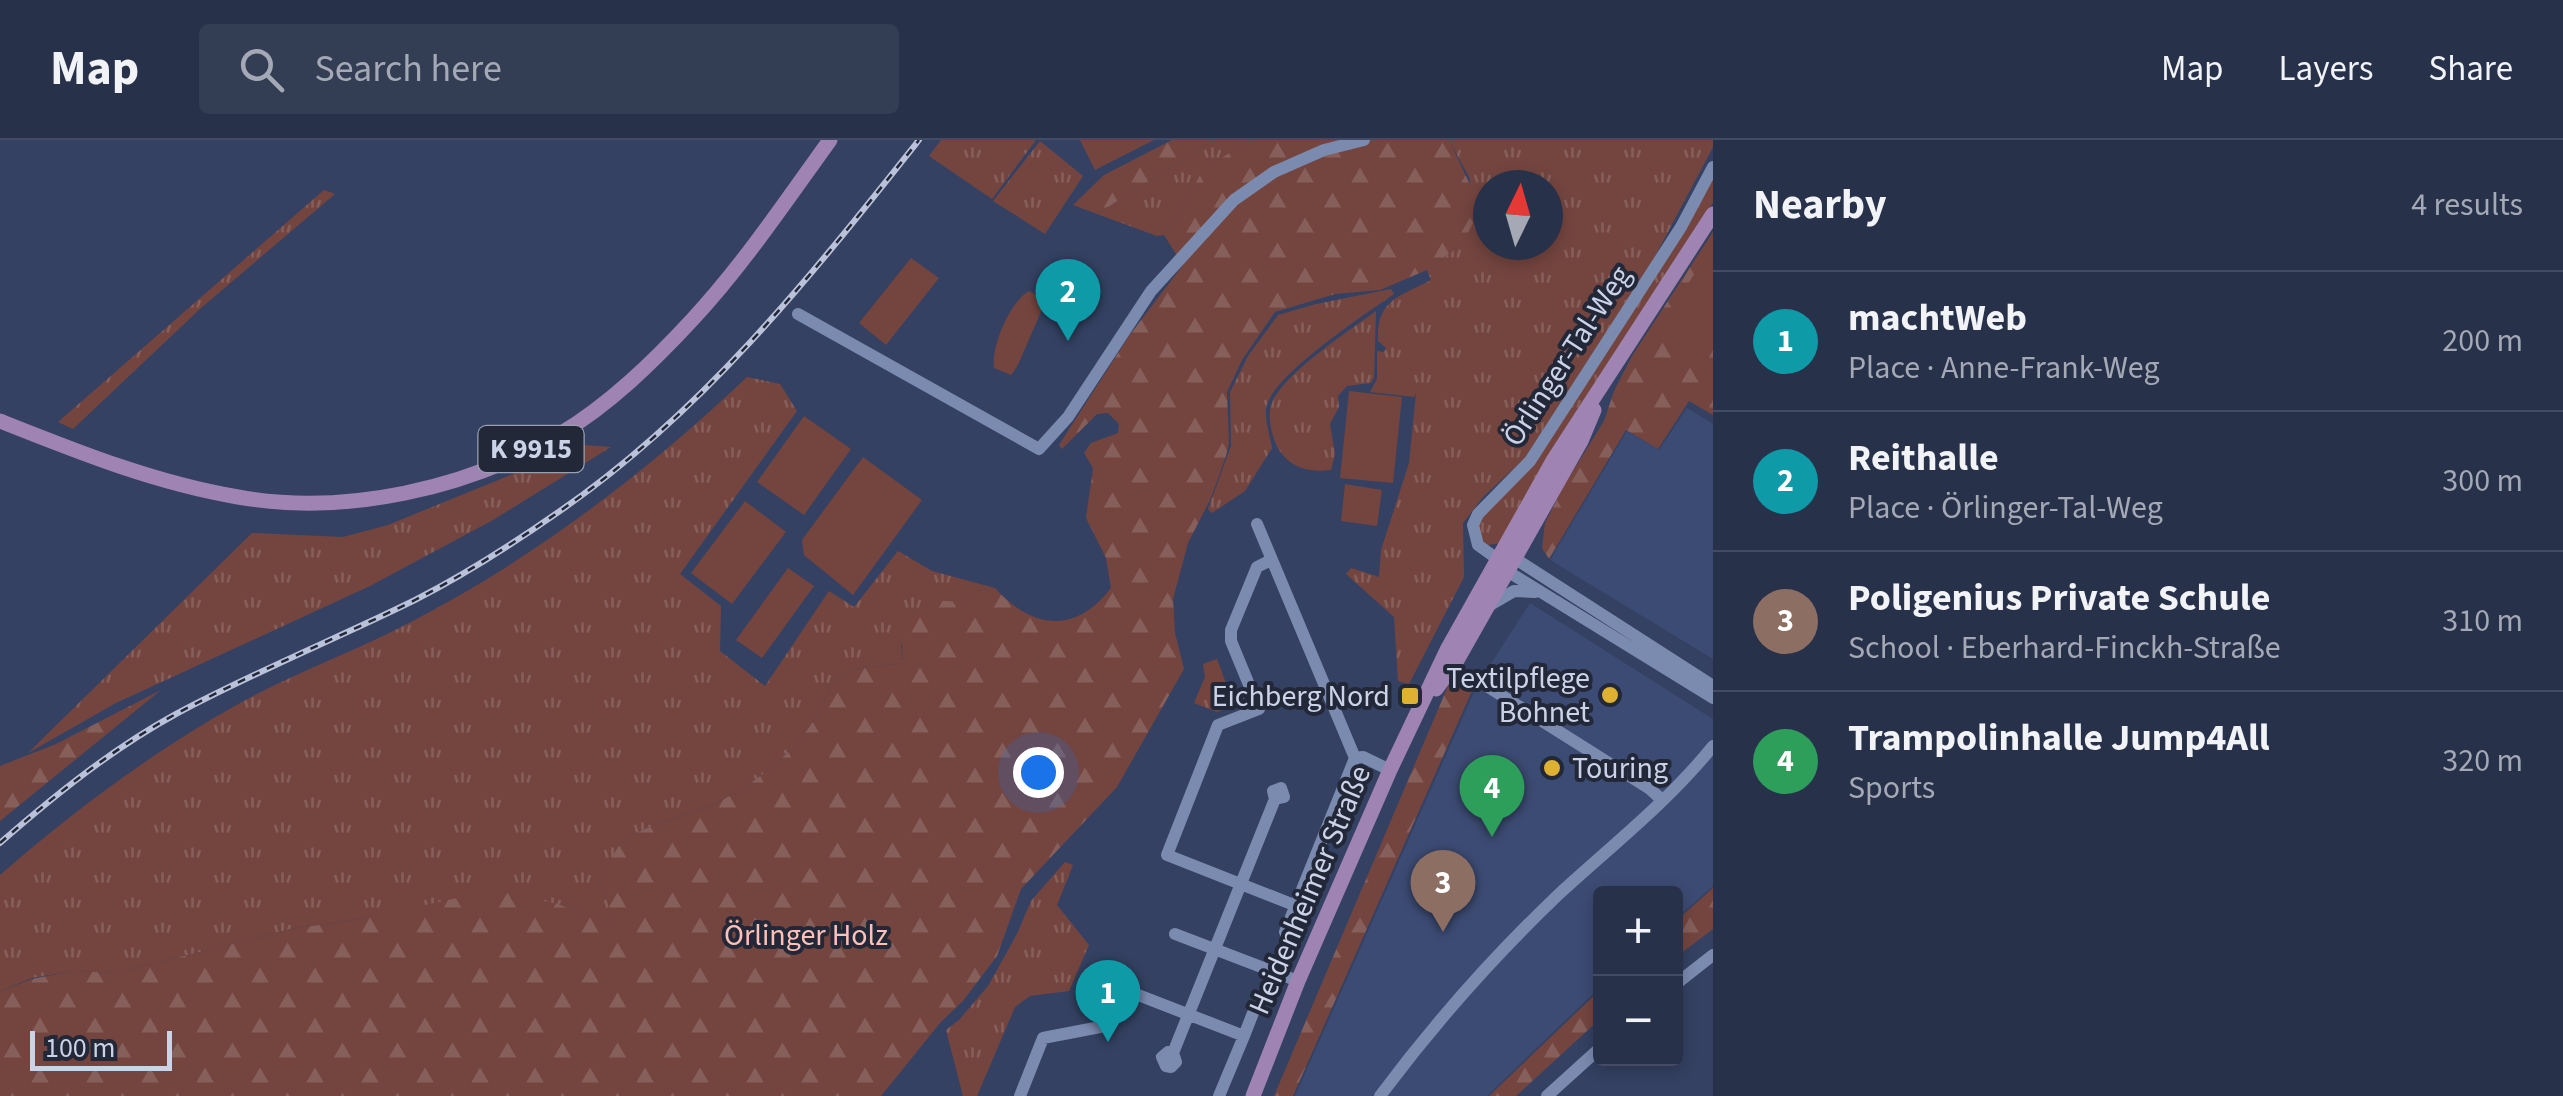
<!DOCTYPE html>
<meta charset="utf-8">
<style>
body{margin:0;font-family:"Source Sans 3",sans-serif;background:#333d54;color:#f1f3f6}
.controls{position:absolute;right:30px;bottom:30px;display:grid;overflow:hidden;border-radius:10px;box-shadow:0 5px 15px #0003}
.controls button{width:90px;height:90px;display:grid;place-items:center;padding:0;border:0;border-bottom:2px solid #434c62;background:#27314a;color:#f1f3f6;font:50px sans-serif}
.compass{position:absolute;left:1473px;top:30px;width:90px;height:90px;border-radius:50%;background:#27314a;box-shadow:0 5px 15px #0003;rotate:5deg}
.scale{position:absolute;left:30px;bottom:25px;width:142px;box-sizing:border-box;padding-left:10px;border:5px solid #cbd3e8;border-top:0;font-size:28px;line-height:35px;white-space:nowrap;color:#cbd3e8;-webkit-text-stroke:8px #222838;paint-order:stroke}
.you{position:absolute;left:1038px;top:632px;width:35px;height:35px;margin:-25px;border:8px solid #fff;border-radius:50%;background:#1a73e8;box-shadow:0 0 0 15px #1a73e833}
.badge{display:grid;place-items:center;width:65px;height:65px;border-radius:50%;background:#95b2f1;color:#fff;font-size:32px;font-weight:700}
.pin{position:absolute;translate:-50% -82px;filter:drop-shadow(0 2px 5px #0008)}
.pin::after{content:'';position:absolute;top:52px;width:35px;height:30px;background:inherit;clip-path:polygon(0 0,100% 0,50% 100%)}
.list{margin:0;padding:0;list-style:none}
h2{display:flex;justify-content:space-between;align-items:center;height:130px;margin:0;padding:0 40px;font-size:42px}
h2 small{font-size:32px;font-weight:400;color:#a4a9b5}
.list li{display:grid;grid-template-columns:65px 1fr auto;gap:30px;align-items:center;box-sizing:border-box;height:140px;padding:0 40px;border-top:2px solid #434c62}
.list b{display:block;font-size:38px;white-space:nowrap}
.list p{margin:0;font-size:32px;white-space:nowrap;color:#a4a9b5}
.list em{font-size:32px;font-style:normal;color:#a4a9b5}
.icon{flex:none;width:55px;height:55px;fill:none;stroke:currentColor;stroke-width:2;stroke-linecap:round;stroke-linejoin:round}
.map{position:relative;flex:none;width:1713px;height:956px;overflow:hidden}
header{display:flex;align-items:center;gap:60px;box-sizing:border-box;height:140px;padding:0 50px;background:#27314a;border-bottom:2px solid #434c62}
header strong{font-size:48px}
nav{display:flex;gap:55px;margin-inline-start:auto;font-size:35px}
.search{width:700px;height:90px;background:#333d54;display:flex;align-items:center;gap:25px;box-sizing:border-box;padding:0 35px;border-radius:10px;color:#a4a9b5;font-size:38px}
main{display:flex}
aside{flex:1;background:#27314a}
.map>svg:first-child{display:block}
.built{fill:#3c4b73}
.grass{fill:url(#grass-tufts);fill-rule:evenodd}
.forest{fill:url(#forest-firs)}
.garden{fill:#74453f}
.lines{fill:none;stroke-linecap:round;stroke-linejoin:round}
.minor{stroke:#7b8aaf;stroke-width:12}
.major{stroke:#9f83b3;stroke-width:15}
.rail-casing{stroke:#bac2d9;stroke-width:6}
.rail{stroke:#222838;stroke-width:2.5;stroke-dasharray:8;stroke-linecap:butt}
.poi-dot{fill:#deb133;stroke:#222838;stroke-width:4}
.labels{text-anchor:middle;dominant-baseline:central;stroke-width:8;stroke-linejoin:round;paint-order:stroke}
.shield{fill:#222838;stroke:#98a0b3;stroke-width:2.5}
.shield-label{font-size:28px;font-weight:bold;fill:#cbd3e8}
.street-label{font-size:30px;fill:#cbd3e8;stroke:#222838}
.poi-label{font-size:30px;fill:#cbd3e8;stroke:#222838;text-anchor:end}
.park-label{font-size:30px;fill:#ffc0b7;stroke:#222838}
</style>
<header>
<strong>Map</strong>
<div class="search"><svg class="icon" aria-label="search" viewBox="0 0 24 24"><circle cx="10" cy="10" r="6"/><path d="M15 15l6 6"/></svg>Search here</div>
<nav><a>Map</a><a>Layers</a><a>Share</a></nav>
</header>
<main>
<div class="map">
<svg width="1713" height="956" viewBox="0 0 1713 956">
<defs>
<pattern id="grass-tufts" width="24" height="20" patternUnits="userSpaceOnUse" patternTransform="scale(2.5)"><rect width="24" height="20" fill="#74453f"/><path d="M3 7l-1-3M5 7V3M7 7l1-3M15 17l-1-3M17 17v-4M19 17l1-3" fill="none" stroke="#865f5b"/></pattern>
<pattern id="forest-firs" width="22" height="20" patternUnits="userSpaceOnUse" patternTransform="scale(2.5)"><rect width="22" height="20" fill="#74453f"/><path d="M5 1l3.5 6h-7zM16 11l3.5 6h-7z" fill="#865f5b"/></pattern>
</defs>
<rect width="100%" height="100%" fill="#344162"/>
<path class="built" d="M1687 268 1713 284V519L1550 420 1627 291 1659 310Z
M1530 463 1713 579V746L1676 779V754H1600V847L1487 956H1295L1477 545Z"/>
<path class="grass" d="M941 0H1036L992 59 929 16Z
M1214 0H1249L1203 31 1182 70 1164 95 1157 96 1097 74Z
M1449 0H1713V7L1652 122 1525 318 1483 357 1463 383 1464 437 1409 544 1398 541 1394 477 1346 434 1351 428 1379 437 1381 410 1409 323 1416 253 1414 257 1370 252 1377 239V211L1384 212 1386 208 1378 201C1376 160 1399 157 1431 140L1427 130 1462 104 1470 39ZM1488 45H1548V105H1488Z
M1040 1 1083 36 1045 94 993 61Z
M1713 34V63L1597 242 1501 403 1488 405 1480 399 1478 382 1530 326Z
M324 50 335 54 201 168 73 289 58 282Z
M1391 149 1394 154C1367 173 1269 237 1266 269 1265 281 1270 296 1272 308L1245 351 1212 373 1208 369 1231 306 1230 252 1248 216 1278 175 1316 164Z
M1376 171 1374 237 1371 243 1347 246 1338 256 1339 267 1330 284 1335 314 1331 330C1312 332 1295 330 1282 314 1273 303 1266 277 1272 263 1284 233 1349 191 1376 171Z
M747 237 780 244 797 271 680 434 721 466 720 511 765 546 829 451 854 467 898 411 932 431 995 448 977 451 901 504 903 523 853 529 830 545C816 597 760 643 712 665 688 676 636 686 619 706 612 716 607 730 601 741L618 789 558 764 368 778 291 789 117 833 72 831 32 838 0 851V735C77 668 163 604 253 556 305 529 360 509 411 482 534 418 646 333 747 237Z
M584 305 611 307 493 380 370 446 116 563 28 613 252 393 343 397 388 385Z
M1217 519 1234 565 1217 572 1194 563 1205 537 1203 524Z
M1065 722 1073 725 1057 765 1089 805 1069 851 1030 856 1015 867 977 956H963L946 890 959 880 988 846 1017 794 1031 761Z"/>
<path class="forest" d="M1172 0H1214L1097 74 1073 65 1104 35Z
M1249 0H1449L1481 68 1462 104 1427 130 1380 150 1335 154 1275 172 1242 220 1227 252 1229 303 1226 316 1211 358 1188 403 1173 459 1175 493 1184 529 1117 647 1021 749 997 816 963 861 940 883 881 956H0V851L32 839 72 831 117 833 291 789 368 778 492 750 558 764 617 788 601 741C607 730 611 716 619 706 636 686 688 676 712 665 760 643 816 597 830 545L853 529 903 523C900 488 903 482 929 460L961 462 977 451 995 448C1032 489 1075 495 1111 448L1106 418 1086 378 1093 328 1084 313 1091 303 1118 293 1119 284 1108 273 1097 274 1062 309 1059 305 1129 196 1183 125 1164 95 1182 70 1202 31Z
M1713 92V275L1689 261 1658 309 1626 290 1549 419 1542 408 1545 383 1563 347 1604 281 1614 251 1632 216Z
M1455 544H1475L1293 956H1274L1448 546Z
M161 550 0 681V626L56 604Z
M1713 748V789L1676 817V781Z
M1600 850V879L1516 956H1489Z"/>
<path class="garden" d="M1080 0H1154L1095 30Z
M1713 104V211L1664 182Z
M911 118 939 138 886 205 859 183Z
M1029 151 1042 158 1043 167 1018 225 1011 235 994 228C991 206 1010 162 1029 151Z
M1349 251 1402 257 1393 343 1340 338Z
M804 276 851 309 804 375 757 342Z
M863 317 922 360 853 455 804 415 802 400Z
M1345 344 1382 350 1377 386 1341 381Z
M745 361 786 392 732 464 691 433Z
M788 428 814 446 762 518 736 500Z"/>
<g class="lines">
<path class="minor" d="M1713 27 1681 87 1530 321 1478 374 1473 385 1478 405 1496 418 1507 431 1713 558
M798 174 1039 309 1068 277 1151 151 1234 60 1274 32 1324 10 1364 0
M1257 384 1355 618 1285 792
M1509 418H1514L1713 546
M1271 420 1257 427 1231 490V501L1259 569 1218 585 1167 715 1294 765
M1490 465 1514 451 1535 452
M1485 545 1650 649 1662 660
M1355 618 1363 617 1390 630
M1175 794 1298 841
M1676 844 1713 815
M1244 896 1253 873
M1173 913 1168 912 1162 917 1166 926 1171 927 1176 922 1173 913 1275 659 1273 651 1281 648 1284 657 1275 659
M1020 956 1043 898 1100 887 1115 846 1244 896 1219 956
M1380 956C1433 885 1494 816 1558 755 1610 707 1668 662 1713 606
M1547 956 1600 908"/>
<path class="major" d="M0 281C78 312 155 343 238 357 345 376 467 349 560 294 609 265 653 222 692 180 743 125 786 61 830 0
M1436 549 1456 522 1581 301 1594 270
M1253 956 1298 841 1390 630 1447 510 1554 319 1713 74"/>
<defs>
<path id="rail" d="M0 703C55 655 112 609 176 574 254 532 336 499 415 460 462 436 514 403 557 373 702 274 811 136 919 0"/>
</defs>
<use href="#rail" class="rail-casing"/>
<use href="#rail" class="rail"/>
</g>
<g class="poi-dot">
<circle cx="1610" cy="555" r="10"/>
<rect x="1400" y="546" width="20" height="20" rx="5"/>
<circle cx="1552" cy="628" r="10"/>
</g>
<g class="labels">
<rect class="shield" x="478.5" y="286" width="105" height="46" rx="8"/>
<g class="shield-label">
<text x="531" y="309">K 9915</text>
</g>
<g class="street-label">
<text transform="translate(1567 216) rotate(-57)">Örlinger-Tal-Weg</text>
<text transform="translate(1310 750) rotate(-67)">Heidenheimer Straße</text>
</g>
<g class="poi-label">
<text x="1590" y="538">Textilpflege<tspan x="1590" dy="34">Bohnet</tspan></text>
<text x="1390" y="556">Eichberg Nord</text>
<text x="1572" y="628" text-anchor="start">Touring</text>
</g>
<g class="park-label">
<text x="806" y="795">Örlinger Holz</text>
</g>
</g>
</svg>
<div class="controls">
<button>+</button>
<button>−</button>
</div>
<svg class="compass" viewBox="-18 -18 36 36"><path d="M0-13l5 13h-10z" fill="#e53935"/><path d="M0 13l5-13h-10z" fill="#a4a9b5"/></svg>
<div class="scale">100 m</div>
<div class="you"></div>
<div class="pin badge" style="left:1108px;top:902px;background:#0f9aa8">1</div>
<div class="pin badge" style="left:1068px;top:201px;background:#0f9aa8">2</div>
<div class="pin badge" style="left:1443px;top:792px;background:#8d6e63">3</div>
<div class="pin badge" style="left:1492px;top:697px;background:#2e9e5b">4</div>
</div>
<aside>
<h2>Nearby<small>4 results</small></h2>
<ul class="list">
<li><span class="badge" style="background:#0f9aa8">1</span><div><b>machtWeb</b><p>Place · Anne-Frank-Weg</p></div><em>200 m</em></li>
<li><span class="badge" style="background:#0f9aa8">2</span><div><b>Reithalle</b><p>Place · Örlinger-Tal-Weg</p></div><em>300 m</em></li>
<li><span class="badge" style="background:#8d6e63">3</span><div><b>Poligenius Private Schule</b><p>School · Eberhard-Finckh-Straße</p></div><em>310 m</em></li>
<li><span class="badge" style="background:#2e9e5b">4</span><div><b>Trampolinhalle Jump4All</b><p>Sports</p></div><em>320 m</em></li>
</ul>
</aside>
</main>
